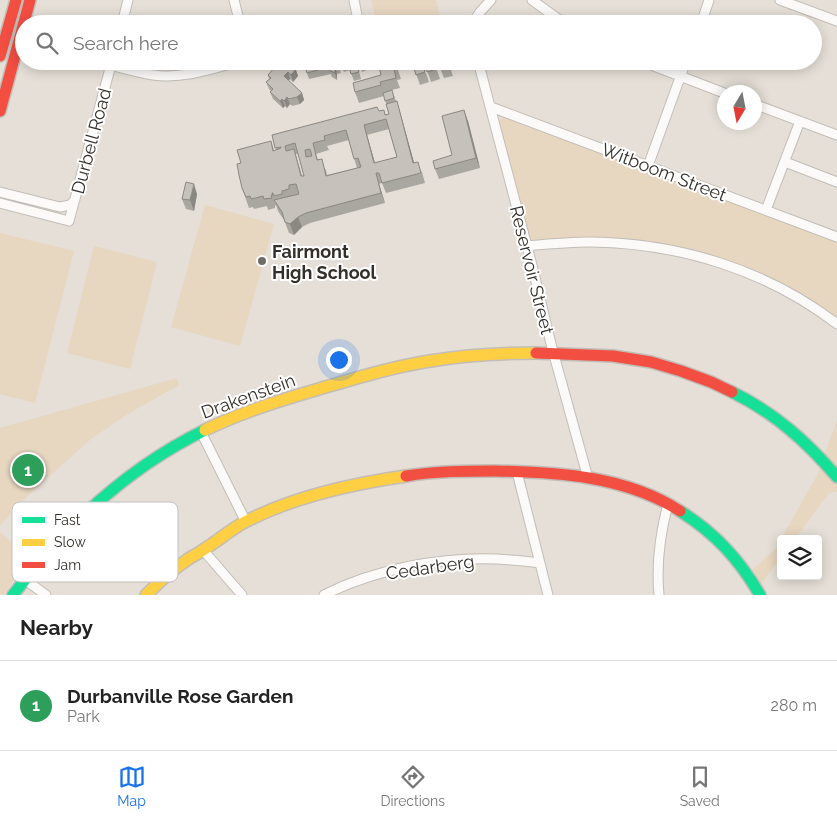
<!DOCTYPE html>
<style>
body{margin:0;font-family:Raleway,sans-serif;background:#f6f6f6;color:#222}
.controls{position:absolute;right:15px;bottom:15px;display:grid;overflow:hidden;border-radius:5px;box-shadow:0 2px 12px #0003}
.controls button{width:45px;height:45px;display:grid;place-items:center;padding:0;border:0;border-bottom:1px solid #e0e0e0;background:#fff;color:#222;font:25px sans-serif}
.compass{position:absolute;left:717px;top:85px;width:45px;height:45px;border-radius:50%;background:#fff;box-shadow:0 2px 12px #0003;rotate:190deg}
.you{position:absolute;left:338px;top:359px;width:18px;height:18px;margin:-12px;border:4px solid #fff;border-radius:50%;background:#1a73e8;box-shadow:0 0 0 8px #1a73e833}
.badge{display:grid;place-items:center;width:32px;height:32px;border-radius:50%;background:#1a73e8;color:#fff;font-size:16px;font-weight:700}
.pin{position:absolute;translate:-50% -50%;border:2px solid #fff;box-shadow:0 1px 5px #0006}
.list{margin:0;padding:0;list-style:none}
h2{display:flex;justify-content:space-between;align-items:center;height:65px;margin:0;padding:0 20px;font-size:21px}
h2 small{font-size:16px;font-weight:400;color:#767676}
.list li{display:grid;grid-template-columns:32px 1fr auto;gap:15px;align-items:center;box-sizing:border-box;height:90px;padding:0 20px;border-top:1px solid #e0e0e0}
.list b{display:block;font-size:19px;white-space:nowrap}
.list p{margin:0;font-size:16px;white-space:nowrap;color:#767676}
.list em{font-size:16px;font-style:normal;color:#767676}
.icon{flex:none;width:28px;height:28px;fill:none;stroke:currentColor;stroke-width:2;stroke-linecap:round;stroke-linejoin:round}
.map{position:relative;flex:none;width:837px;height:595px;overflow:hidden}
.search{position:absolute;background:#fff;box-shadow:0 2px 12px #0003;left:15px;right:15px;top:15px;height:55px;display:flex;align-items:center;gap:12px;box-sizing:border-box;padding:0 18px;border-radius:28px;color:#767676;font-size:19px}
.sheet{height:155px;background:#fff}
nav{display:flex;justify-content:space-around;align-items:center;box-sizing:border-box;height:70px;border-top:1px solid #e0e0e0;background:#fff;font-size:14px;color:#767676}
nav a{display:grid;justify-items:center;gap:2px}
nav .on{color:#1a73e8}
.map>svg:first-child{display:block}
.green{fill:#e7d6c0}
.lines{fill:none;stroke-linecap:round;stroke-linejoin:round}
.street-casing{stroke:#c2bdb7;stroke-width:11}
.fast-casing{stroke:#c2bdb7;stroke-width:14}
.slow-casing{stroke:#c2bdb7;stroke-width:14}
.jam-casing{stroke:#c2bdb7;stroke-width:14}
.street{stroke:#fbfaf9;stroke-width:9}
.fast{stroke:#16e098;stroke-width:11}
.slow{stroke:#ffcf43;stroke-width:11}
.jam{stroke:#f24e42;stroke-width:11}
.wall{fill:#aaa6a0;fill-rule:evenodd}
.shaded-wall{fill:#8b8782}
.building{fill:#c6c1ba;stroke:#8b8782;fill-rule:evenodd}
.poi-dot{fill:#716d66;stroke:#fff;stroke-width:2}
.labels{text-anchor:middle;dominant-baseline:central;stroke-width:4;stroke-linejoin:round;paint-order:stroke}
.street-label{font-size:18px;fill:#332f29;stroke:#fff}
.poi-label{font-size:18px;font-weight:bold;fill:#332f29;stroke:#fff;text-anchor:start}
.key{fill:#fff;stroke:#c2c1bf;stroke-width:1}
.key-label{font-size:14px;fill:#332f29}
</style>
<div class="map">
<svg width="837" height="595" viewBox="0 0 837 595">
<rect width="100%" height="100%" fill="#e5dfd7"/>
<path class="green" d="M371 0H436L442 24H377Z
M504 117H506L837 241V319L715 257 665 245 625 240 531 241 528 238 498 124 500 120Z
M205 205 274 224 240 346 171 327Z
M0 233 74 251 35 403 0 394Z
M94 246 157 262 130 369 67 353Z
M177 378 179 385 126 415 91 439 22 501 0 526V428Z
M837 420V470L824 456Z
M823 465 837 482V492L829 493 795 539H781Z
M0 532 31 559 21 569 4 595H0Z
M781 540V557L760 585 751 571 775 549Z"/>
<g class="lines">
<defs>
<path id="street" d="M234 0 240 24
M354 0 357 15 356 24
M532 0 565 24
M780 0 837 21
M122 24 128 0
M472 24 480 12 491 0
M701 24 709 0
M478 61 533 269 552 348 554 355 588 478
M641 61 724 93
M111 65C125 69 139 73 153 75 183 79 212 69 241 61
M754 104 837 135
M491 107 837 237
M785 162 837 182
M648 166 686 61
M0 192 60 207 70 205 75 200
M0 203 69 221 112 61
M766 210 800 121
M526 246C548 244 569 242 591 242 679 243 767 270 837 324
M201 432 246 522
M517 472 548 595
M203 550 242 595
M24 579 46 595
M324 595C375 569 440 557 497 559 511 560 525 561 539 563
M659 595C656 563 660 534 668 504"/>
<path id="fast" d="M732 392C775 413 807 442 837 477
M680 511C715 533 739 559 760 595
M13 595C65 526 127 468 205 430"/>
<path id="slow" d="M205 430C242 412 281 400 319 389 356 378 392 367 430 361 465 355 500 353 536 353
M146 595C159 582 172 570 187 560 192 556 198 554 203 550 216 542 228 532 241 524 291 497 350 484 406 476"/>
<path id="jam" d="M0 56 16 0
M0 111 30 0
M536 353 613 356 651 362 681 371 711 382 732 392
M406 476C435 471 465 471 495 471 557 472 626 476 680 511"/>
</defs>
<use href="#street" class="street-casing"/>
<use href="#fast" class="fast-casing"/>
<use href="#slow" class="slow-casing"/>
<use href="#jam" class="jam-casing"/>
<use href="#street" class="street"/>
<use href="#fast" class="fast"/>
<use href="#slow" class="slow"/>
<use href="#jam" class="jam"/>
</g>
<path class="wall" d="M339 61H370L372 67 367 69V70L362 72 361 67 358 68 361 79 354 81 350 70 344 72Z
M395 61 401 79 397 80 400 88 392 90 400 112 414 163 422 172 425 183 386 193 382 183 379 184 385 203 310 223 302 227 294 235 289 233 284 220 278 211 276 205 275 206V208L268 210 267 206 254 209 253 207 249 208 242 188 241 163 271 141 274 150H276L272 135 384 110 385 115 389 114 384 96 359 103 355 92 381 75ZM389 129 397 157 375 163 367 135ZM349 140 357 168 327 175 326 170 318 160 316 154 329 150 327 146ZM295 154H298L304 176H302Z
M423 61H434L440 79 431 82 425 64H424Z
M448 61 453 76 444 78 440 68Z
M288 63 294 64 298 76 293 82 290 79 288 80 302 93 304 100 300 104 292 106 290 104 287 108 285 106 283 108 273 99 270 92 271 91 269 89 266 82 269 79 268 75 277 68 276 65Z
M333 64 339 67 341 73 337 74V80L332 77 331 74 309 79 307 73Z
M413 65 426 73 429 82 420 85Z
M468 121 480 168 439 179 435 169 452 155Z
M197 194 194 211 186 209 182 199Z"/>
<path class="shaded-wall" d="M294 64 298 76 293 82 291 75 292 66Z
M335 68 337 74V80L335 73Z
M288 72 290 79 286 83 284 76Z
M302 93 304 100 300 104 297 97Z
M287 97 290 104 287 108 284 101Z
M282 99 285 106 283 108 280 101Z
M397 101 400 112 417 173 413 163Z
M464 110 468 121 480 168 476 158Z
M364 125 367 135 378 174 374 163Z
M294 149 297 159 305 187 301 176Z
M376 173 379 184 385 203 381 193Z
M194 184 197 194 194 211 190 200Z
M298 217 302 227 294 235 290 224Z"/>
<path class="building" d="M279 61H286L288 63 289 61H291L294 64 292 66 296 69 291 75 288 72 284 76 302 93 297 97 289 99 287 97 284 101 282 99 280 101 270 92 273 89 266 82 271 78 268 75 274 68 276 70 278 67 276 65Z
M310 61H331L332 64H334L333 61H337L339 67 335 68V73L329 70 328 67 307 73 304 63Z
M340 61H356L359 72 351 74 348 63 341 65Z
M359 61H366L364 62 365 64 360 65Z
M382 61H395L397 69H394L396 78 380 82 381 85 355 92 353 83 381 75 378 63Z
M428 61H434L436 69 427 72 425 62Z
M438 61H448L449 66 440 68Z
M422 63 425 72 416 75 413 65Z
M392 90 394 98 385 101 383 93Z
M397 101 413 163 418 162 421 173 382 183 379 173H376L381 193 306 213 298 217 290 224 285 222 282 212 274 200 299 194 296 184 289 185V189L282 191V194L274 196 273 193H272L273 195H271L272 198 264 199 263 196 251 199 250 196 246 197 242 188 239 175 237 164 241 163 237 150 271 141 273 151 281 148V147L275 148 272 135 377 107 379 111 384 110 385 115 389 114 386 104ZM386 119 397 157 374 163 364 125ZM346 130 354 159 358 158 361 167 326 176 322 159 317 160 313 143 325 140 324 136ZM295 143 304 176H301L294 149 286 151 285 146ZM310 149 312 156 306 157 305 150Z
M464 110 476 158 435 169 433 161 452 155 442 116Z
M186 182 194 184 190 200 182 199Z"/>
<circle class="poi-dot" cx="262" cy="261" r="5"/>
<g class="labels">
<g class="street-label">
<text transform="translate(91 141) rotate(-75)">Durbell Road</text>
<text transform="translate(664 172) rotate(21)">Witboom Street</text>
<text transform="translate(532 270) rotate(76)">Reservoir Street</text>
<text transform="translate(248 396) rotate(-20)">Drakenstein</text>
<text transform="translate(430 567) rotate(-8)">Cedarberg</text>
</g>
<g class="poi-label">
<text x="272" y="251">Fairmont<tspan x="272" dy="21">High School</tspan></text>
</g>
</g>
<rect x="12" y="502" width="166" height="80" rx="8" class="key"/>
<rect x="22" y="517" width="23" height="6" fill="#16e098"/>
<rect x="22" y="539" width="23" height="7" fill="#ffcf43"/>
<rect x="22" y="562" width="23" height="6" fill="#f24e42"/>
<g class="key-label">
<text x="54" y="525">Fast</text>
<text x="54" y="547">Slow</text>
<text x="54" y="570">Jam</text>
</g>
</svg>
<div class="controls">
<button><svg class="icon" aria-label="layers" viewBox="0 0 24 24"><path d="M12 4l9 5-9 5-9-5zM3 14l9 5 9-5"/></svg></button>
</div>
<svg class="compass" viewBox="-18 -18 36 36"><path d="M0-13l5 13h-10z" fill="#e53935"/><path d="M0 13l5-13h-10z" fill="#767676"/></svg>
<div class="you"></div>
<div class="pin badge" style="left:28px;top:470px;background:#2e9e5b">1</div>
<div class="search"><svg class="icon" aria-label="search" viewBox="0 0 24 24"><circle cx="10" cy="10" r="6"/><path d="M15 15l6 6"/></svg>Search here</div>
</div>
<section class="sheet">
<h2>Nearby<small></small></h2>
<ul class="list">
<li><span class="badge" style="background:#2e9e5b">1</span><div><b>Durbanville Rose Garden</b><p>Park</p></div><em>280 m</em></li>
</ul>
</section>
<nav>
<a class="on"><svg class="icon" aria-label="map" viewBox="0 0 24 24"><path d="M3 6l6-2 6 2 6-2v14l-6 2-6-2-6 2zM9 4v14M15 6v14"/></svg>Map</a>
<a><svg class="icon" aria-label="directions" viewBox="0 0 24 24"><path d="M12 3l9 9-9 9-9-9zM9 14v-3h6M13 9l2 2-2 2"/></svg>Directions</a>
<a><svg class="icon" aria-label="saved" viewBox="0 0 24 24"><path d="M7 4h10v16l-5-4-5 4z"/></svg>Saved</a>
</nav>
